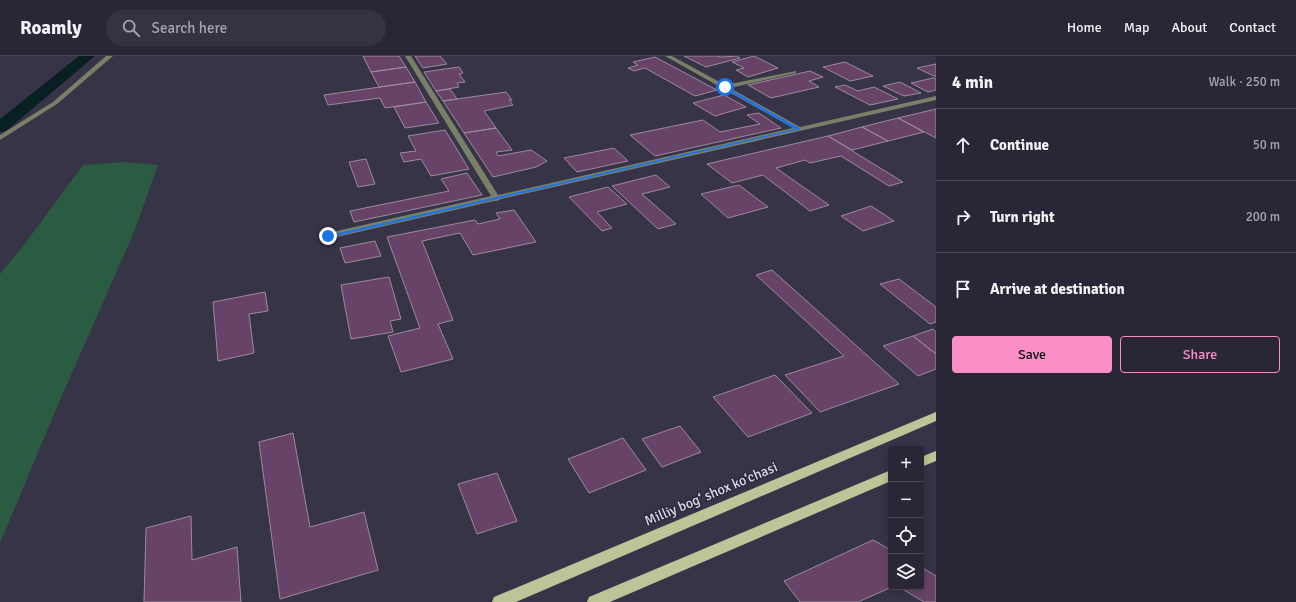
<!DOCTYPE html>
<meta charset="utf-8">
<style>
body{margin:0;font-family:Signika,sans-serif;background:#353342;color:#f1f3f6}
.controls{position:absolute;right:12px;bottom:12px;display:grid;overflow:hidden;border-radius:4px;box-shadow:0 2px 10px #0003}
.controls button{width:36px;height:36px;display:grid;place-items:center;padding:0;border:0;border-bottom:1px solid #454451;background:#292736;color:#f1f3f6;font:20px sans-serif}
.stop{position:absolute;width:12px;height:12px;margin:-9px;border:3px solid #1a73e8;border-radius:50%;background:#fff}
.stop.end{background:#1a73e8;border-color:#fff;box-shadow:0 1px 4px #0008}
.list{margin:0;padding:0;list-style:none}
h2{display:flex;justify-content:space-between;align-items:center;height:52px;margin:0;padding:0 16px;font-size:17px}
h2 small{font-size:13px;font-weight:400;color:#a5a5ad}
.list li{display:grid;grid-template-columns:26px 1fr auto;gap:12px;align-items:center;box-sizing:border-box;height:72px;padding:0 16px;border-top:1px solid #454451}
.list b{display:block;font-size:15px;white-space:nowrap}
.list em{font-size:13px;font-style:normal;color:#a5a5ad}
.actions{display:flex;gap:8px;padding:12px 16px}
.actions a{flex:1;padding:9px 0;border:1px solid #fa8fc8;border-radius:4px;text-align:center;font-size:14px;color:#fa8fc8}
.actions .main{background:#fa8fc8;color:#111}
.icon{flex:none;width:22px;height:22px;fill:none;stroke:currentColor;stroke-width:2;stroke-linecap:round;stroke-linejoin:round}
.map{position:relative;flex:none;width:936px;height:546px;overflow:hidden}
header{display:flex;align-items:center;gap:24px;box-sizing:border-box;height:56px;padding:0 20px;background:#292736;border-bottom:1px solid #454451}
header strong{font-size:19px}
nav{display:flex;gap:22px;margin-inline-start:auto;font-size:14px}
.search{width:280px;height:36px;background:#353342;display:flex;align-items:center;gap:10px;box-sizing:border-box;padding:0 14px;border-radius:22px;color:#a5a5ad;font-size:15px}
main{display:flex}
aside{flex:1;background:#292736}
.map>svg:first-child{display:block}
.green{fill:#295c41}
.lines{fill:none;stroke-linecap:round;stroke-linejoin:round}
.canal{fill:#092023;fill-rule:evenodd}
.building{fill:#674368;stroke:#9d8a9d}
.minor{fill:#7a7f68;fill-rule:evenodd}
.major{fill:#bcc597;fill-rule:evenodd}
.route{fill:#1a73e8}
.labels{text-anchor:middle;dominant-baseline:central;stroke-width:3;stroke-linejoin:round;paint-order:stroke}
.near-street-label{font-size:14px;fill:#dcdbe8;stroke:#2d2a3e}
</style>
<header>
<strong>Roamly</strong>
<div class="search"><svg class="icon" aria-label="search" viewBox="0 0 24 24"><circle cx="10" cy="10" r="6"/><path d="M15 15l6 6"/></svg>Search here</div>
<nav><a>Home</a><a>Map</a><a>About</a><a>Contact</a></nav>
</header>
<main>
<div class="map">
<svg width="936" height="546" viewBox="0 0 936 546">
<rect width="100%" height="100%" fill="#373448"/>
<path class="green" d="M123 106 158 109 134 176 60 344 0 487V218L24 189 83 109Z"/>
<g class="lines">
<path class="canal" d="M79 0H95L6 75 0 76V63Z"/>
</g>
<path class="building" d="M363 0H399L406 11 371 16Z
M415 0H440L447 8 423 12Z
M684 0H717L720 1 737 0 740 2 706 11Z
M754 0 778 12 748 21 736 14 744 12 732 6Z
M655 1 717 34 695 40 645 12 634 15 628 12 638 9 633 6Z
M845 6 873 20 850 25 823 11Z
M936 8V21L917 12Z
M406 11 415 26 379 31 371 16Z
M459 11 463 17 459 18 465 26 457 27 459 31 436 35 424 16Z
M810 15 823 21 809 25 819 31 771 42 748 29Z
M933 22 936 23V34L928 36 911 27Z
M415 26 426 46 385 52 380 42 328 49 324 39Z
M900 26 921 37 904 40 883 30Z
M845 29 858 35 874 31 898 43 870 49 835 31Z
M450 33 457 43 443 45 436 35Z
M506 36 512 44H509L513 49 484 55 496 72 464 77 443 45Z
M724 39 746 51 715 60 693 47Z
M426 46 439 67 405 72 394 51Z
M936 53V82L898 62Z
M759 57 781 72 655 100 630 79 703 64 720 76 760 68 747 59Z
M898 62 924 76 888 85 862 71Z
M862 71 888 85 852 94 828 80Z
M496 72 512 94 496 96 498 100 531 94 547 105 536 111 493 121 464 77Z
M445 74 469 113 431 120 421 103 404 106 400 97 416 95 408 80Z
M828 80 903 126 889 130 841 100 810 107 805 104 776 112 829 149 810 155 763 119 732 127 707 108Z
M614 92 628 105 577 116 564 102Z
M366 103 375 128 358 131 349 106Z
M467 117 482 139 354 166 350 155 449 135 441 123Z
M656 119 670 131 642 138 676 168 658 173 612 130Z
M739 129 768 151 728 162 701 138Z
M608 131 627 148 597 156 612 172 602 175 569 141Z
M871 150 894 165 863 175 841 160Z
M514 154 536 186 473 199 460 177 422 185 453 264 438 268 453 303 401 316 388 280 420 272 387 181 475 164 478 168 500 163 496 157Z
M375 185 381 200 345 207 340 192Z
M772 214 899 328 820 356 785 319 844 300 756 219Z
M389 221 401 263 390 265 393 276 351 283 341 229Z
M899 223 936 251V266L930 268 880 228Z
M265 236 268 255 249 258 254 297 218 305 213 246Z
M933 273 936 276V298L913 280Z
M913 280 936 298V313L918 320 883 290Z
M775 319 812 357 748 381 713 341Z
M680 370 701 396 662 411 642 383Z
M293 377 310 471 364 456 378 514 280 543 259 386Z
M623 382 646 414 589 437 568 403Z
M497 417 517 465 477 478 458 428Z
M191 460 192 504 237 491 241 546H144L146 472Z
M873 484 891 494V531H892L858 546H800L784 525Z
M921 511 936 520V546H924L899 531H921Z"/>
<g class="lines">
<path class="minor" d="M106 0H113L57 48 0 84V79L53 46Z
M405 0H411L498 139 793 72 665 0H672L725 29 796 15V17L730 32 800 71 936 40V44L501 143 497 145H494L328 183 325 182 324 180 325 178 328 177 491 140Z"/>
<path class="major" d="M936 356V365L516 546H492L494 541Z
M936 395V405L921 411V401Z
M891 414V425L610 546H587L589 541Z"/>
</g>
<path class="route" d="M723 31H726L801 73 328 182 326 180 795 73 723 32Z"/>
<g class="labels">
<g class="near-street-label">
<text transform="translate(711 438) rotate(-23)">Milliy bog‘ shox ko‘chasi</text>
</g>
</g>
</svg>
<div class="controls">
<button>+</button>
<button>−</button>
<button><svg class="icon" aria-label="locate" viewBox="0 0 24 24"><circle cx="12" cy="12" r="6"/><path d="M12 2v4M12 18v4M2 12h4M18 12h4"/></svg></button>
<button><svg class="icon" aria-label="layers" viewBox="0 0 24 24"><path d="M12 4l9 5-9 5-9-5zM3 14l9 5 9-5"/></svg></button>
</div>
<div class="stop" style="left:725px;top:31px"></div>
<div class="stop end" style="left:328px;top:180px"></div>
</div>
<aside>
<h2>4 min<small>Walk · 250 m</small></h2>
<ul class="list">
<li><svg class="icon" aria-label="ahead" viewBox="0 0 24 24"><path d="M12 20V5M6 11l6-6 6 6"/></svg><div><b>Continue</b></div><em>50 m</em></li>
<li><svg class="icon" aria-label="right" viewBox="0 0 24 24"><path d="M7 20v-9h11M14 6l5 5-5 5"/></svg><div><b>Turn right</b></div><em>200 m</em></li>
<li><svg class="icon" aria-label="arrive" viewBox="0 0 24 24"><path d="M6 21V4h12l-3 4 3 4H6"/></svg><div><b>Arrive at destination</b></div></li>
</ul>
<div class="actions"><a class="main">Save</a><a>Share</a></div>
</aside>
</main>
